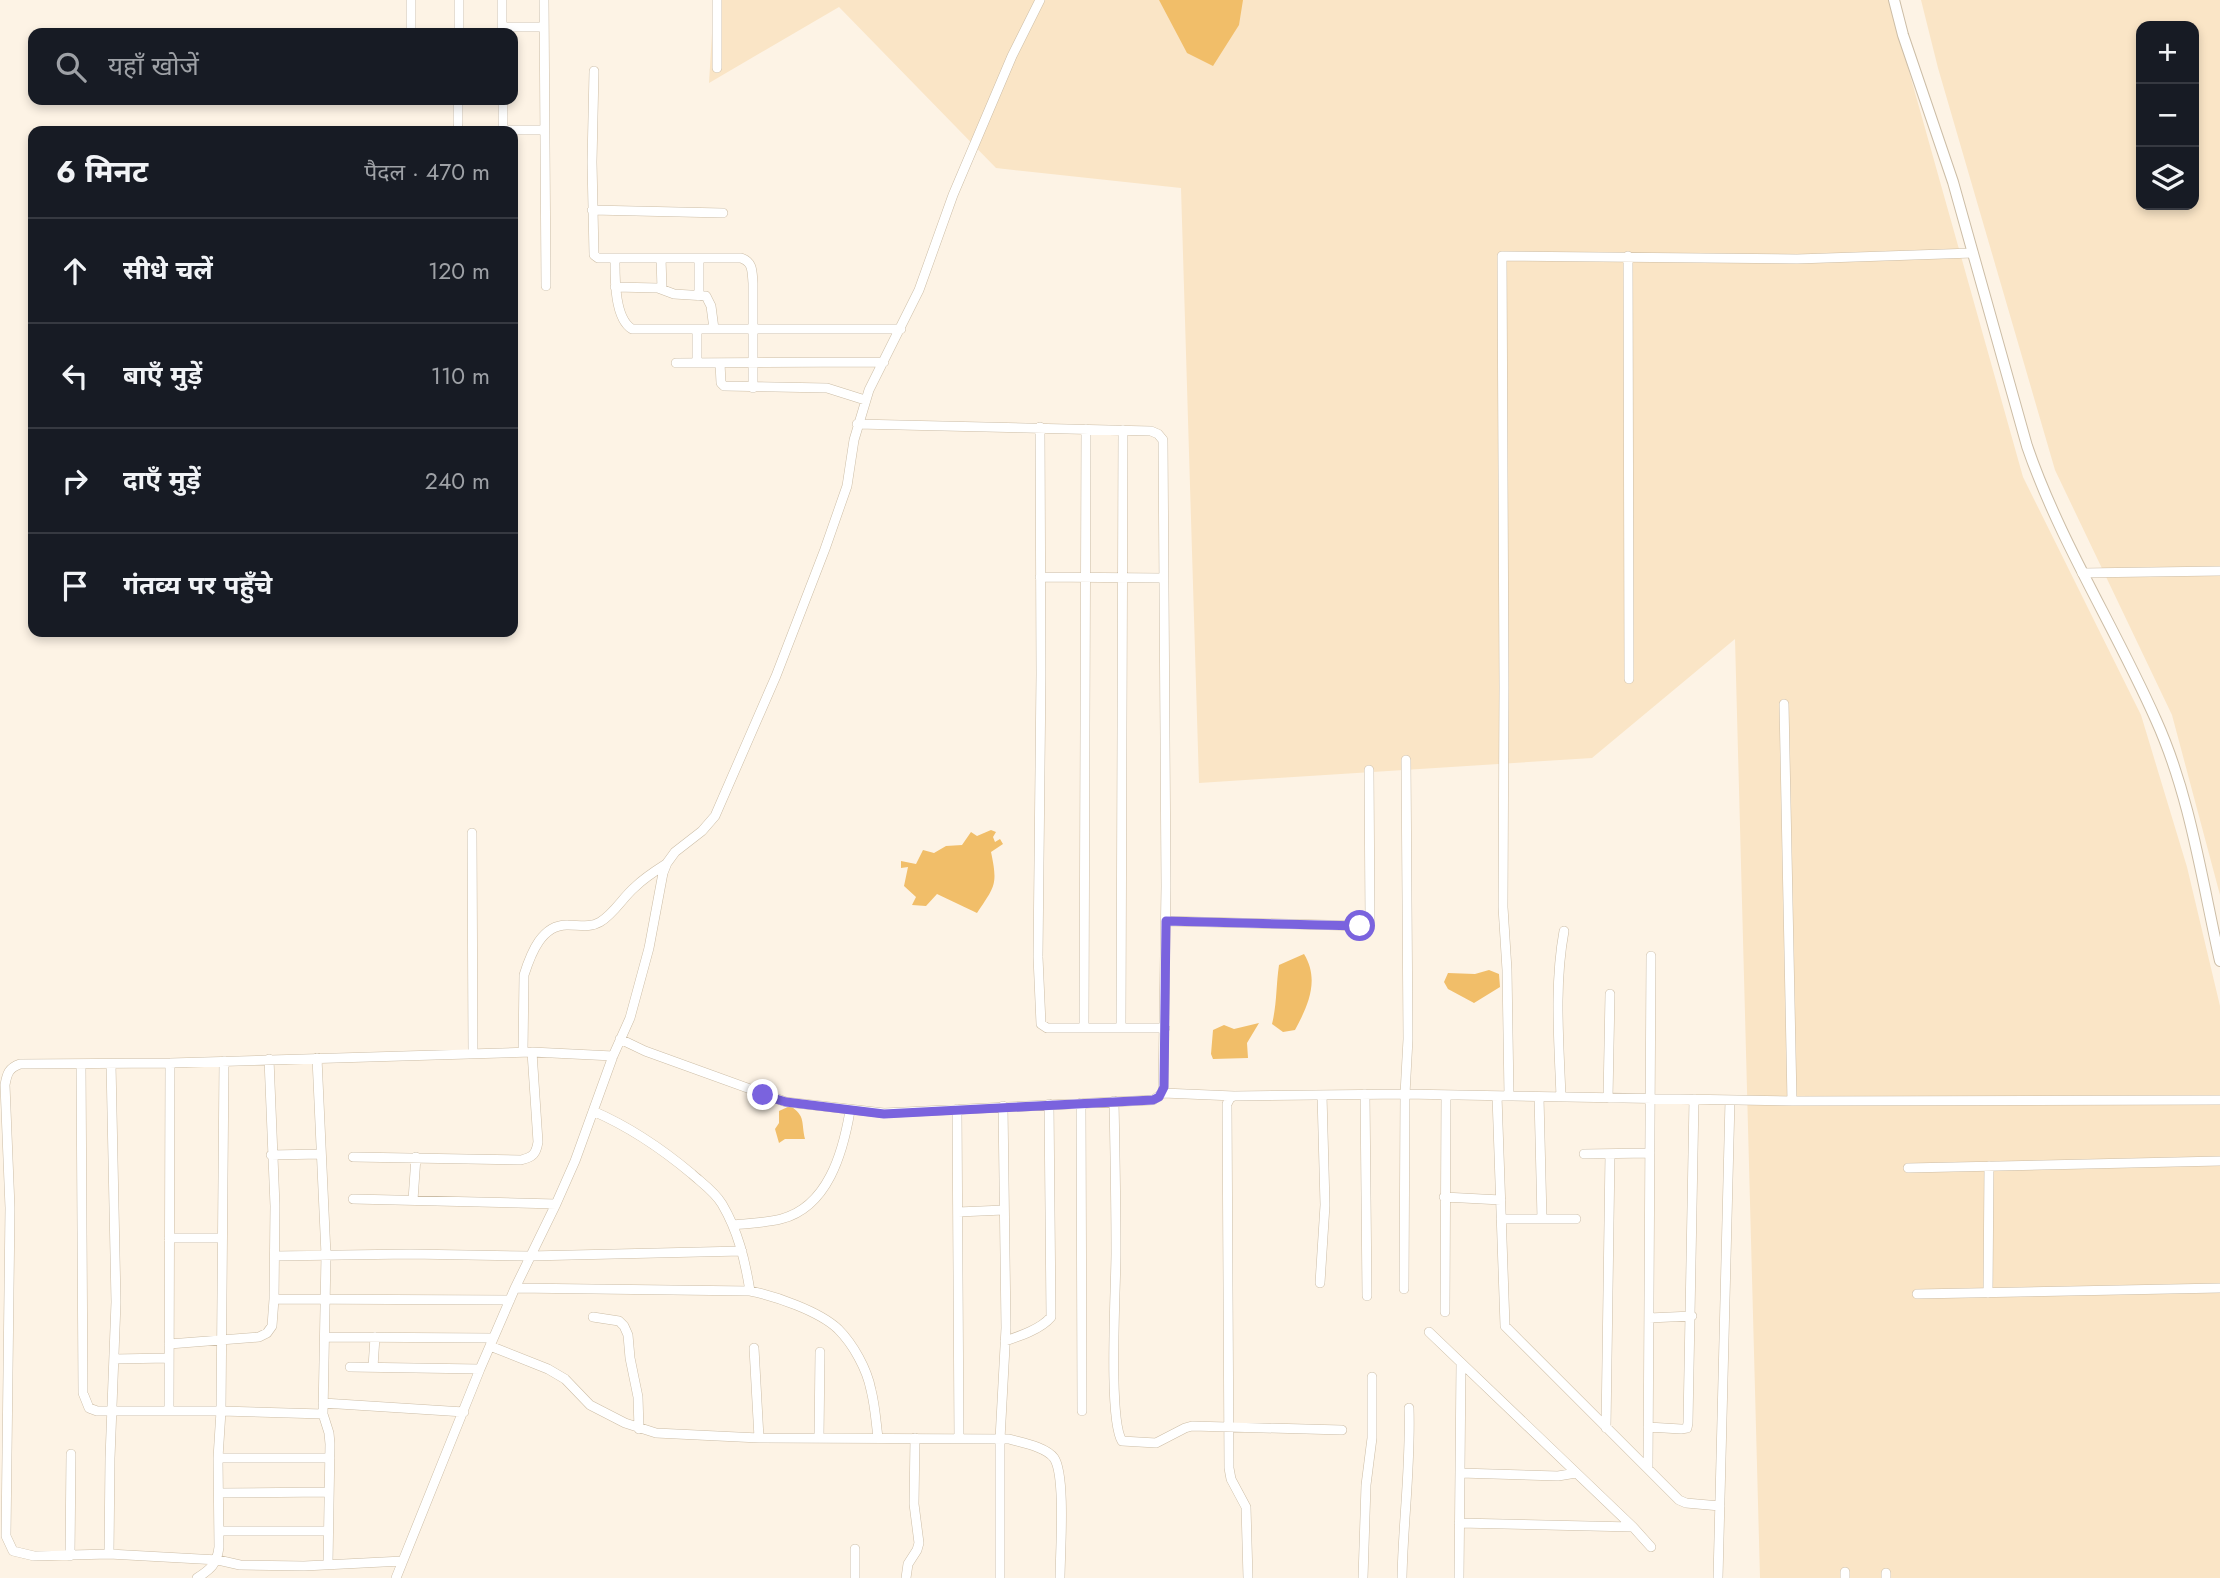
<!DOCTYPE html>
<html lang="hi">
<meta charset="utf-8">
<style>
body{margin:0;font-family:Jost,"Noto Sans Devanagari",sans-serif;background:#20242c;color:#f1f3f6}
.controls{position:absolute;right:21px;top:21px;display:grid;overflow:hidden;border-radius:14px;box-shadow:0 4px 10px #0003}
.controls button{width:63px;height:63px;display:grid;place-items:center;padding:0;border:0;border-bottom:2px solid #363941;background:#171b24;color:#f1f3f6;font:35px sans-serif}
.stop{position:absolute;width:21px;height:21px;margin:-16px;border:5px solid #7a63de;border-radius:50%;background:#fff}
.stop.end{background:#7a63de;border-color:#fff;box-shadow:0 2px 7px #0008}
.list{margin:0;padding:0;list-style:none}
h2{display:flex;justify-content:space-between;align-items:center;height:91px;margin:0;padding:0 28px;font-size:30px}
h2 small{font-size:23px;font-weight:400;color:#9ea1a6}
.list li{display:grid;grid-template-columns:46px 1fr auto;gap:21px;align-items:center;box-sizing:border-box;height:105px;padding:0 28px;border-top:2px solid #363941}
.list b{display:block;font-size:26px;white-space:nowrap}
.list em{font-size:23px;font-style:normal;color:#9ea1a6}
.icon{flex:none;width:38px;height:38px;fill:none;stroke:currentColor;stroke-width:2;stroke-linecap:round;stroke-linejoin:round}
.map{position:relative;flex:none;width:2220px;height:1578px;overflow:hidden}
.search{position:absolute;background:#171b24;box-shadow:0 4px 10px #0003;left:28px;top:28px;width:490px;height:77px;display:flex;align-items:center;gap:18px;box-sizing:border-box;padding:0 24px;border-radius:14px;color:#9ea1a6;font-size:26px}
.panel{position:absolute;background:#171b24;box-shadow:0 4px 10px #0003;left:28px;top:126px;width:490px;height:511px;border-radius:14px}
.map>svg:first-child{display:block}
.built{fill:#fae5c6;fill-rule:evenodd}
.water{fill:#f1be69}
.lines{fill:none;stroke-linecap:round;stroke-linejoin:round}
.minor-casing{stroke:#ccbda6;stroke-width:10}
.tertiary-casing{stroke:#ccbda6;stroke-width:12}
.minor{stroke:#fff;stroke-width:9}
.tertiary{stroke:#fff;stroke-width:10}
.route{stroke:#7a63de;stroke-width:9}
</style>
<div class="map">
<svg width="2220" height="1578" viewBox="0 0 2220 1578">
<rect width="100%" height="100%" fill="#fdf3e5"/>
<path class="built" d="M714 0H1889L2023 477 2141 715 2187 867 2220 1006V1578H1760L1735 639 1592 758 1199 783 1181 188 996 168 839 7 709 83Z
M1921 0H2220V895L2172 715 2055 470 1938 68ZM2141 26H2194V205H2141Z"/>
<path class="water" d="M1159 0H1243L1239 25 1213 66 1187 53Z
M991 830 996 832 993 837 995 842 1000 839 1003 844 991 852C998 885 995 886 977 913L937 894 926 906 912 905 916 897 904 886 908 867 901 868V861L916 864 923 850 934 853 946 846 962 845 971 832 977 836Z
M1304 954C1320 980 1308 1006 1295 1030L1283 1032 1272 1024C1277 1004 1276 985 1279 965Z
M1489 970 1499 974 1500 987 1474 1003 1448 989 1444 982 1448 973 1475 974Z
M1259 1023 1247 1043 1248 1058 1213 1059 1211 1054 1213 1030 1224 1025 1234 1029Z
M790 1106C806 1116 801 1122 805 1139H785L779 1143 775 1129 779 1123V1111Z"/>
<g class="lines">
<defs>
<path id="minor" d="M502 0V33
M544 0 546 286
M717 0V68
M502 27H544
M411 29V0
M459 33V0
M594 71 592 162 594 255 598 258H741C753 262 752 271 753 283V388
M503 100V131
M458 124V100
M503 130H545
M592 210 723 213
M1628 256 1629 679
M615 258C615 277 614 318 632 329H901
M661 258 662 289
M699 258V296
M615 287 658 288 674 294 706 296 711 306 714 329
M697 329V363
M676 363 884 362
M720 363 721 383 724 386 827 388 865 400
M1040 427 1041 674 1038 957 1041 1024 1047 1028H1165
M2082 573 2220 571
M1040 577 1163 578
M1784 704 1792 1101
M472 833 473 1054
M1166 921 1367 926 1370 922 1369 770
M1084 1028 1086 429
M1121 1028 1123 430
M620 1039 645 1051 786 1102 884 1113 1153 1100 1163 1093 1166 886 1163 440 1158 434 1151 431 857 424
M523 1052 524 975C531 953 542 924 568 925 579 925 590 928 600 922 614 914 623 897 635 887 644 878 655 871 666 864
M317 1058 326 1255 323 1414 329 1433 330 1444 328 1564
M81 1064 83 1393 89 1408 97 1411H221L323 1414
M1163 1093 1234 1096
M1365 1094 1367 1296
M1497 1096 1505 1326 1679 1500 1686 1503 1720 1506
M1509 1096 1507 970 1503 907 1504 687 1502 256 1797 259 1973 253
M1539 1097 1542 1219
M1561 1097C1559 1042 1554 986 1564 931
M1608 1098 1610 994
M1114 1101C1115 1152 1116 1202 1116 1253 1116 1287 1108 1419 1122 1441L1156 1443 1185 1428 1192 1426 1342 1430
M1081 1103 1082 1411
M957 1109 959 1439
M593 1111C630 1127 661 1148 692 1174 702 1183 715 1192 722 1204 738 1231 745 1260 750 1291
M1584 1154 1650 1153
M271 1155 321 1154
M353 1157 521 1160C533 1157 536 1154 538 1142L532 1052
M1908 1168 2220 1161
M1444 1197 1501 1200
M353 1199 556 1204
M413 1200 416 1157
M958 1212 1004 1210
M1501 1219H1576
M733 1225C748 1223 766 1223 781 1219 828 1207 843 1152 850 1111
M169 1238H222
M275 1256 410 1254 530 1256 742 1251
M1320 1283 1325 1205 1322 1095
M515 1288 750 1291C775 1296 819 1311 838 1329 853 1344 867 1369 871 1390 875 1405 876 1422 878 1438
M1404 1289 1405 1094 1408 1039 1406 760
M1988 1293 1989 1166
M1917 1294 2220 1288
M274 1299 510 1300
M1445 1312 1446 1095
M593 1317 619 1321 624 1326 628 1335 630 1358 638 1397 639 1429
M1649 1318 1692 1316
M1429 1332 1633 1527 1651 1547
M325 1337 493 1338
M1005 1341C1020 1336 1041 1329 1051 1317L1049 1104
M169 1344 259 1337 267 1333 272 1326 274 1299 275 1206 269 1059
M490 1346 548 1369 565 1379 590 1405 625 1423 656 1433 759 1438 1009 1439C1023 1443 1046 1447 1054 1458 1066 1475 1060 1555 1060 1578
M754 1348 759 1438
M114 1359 169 1358
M350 1367 480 1369
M373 1367 375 1337
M323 1403 464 1412
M169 1410 170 1063
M1648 1427 1681 1429 1687 1428 1688 1423 1694 1099
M1606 1428 1610 1154
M819 1438 820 1352
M218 1458H330
M1648 1468 1651 956
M1460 1473 1558 1476 1576 1473
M219 1493 328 1492
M1459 1523 1633 1527
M220 1531H328
M855 1549V1578
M109 1554 110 1458 116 1302 111 1064
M70 1556 71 1454
M403 1561 304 1566 240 1565 218 1560 109 1554 34 1556 13 1551 6 1536 10 1208 5 1085C7 1073 9 1068 20 1064L170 1063 532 1052 613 1056
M1845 1572V1578
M197 1578C211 1569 217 1564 219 1547L218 1458 221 1411 224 1061
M396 1578 480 1369 515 1288 556 1204 575 1161 613 1056 630 1018 649 948 663 873 667 863 675 852 702 831 715 816 776 676 825 549 847 486 854 440 869 390 919 290 953 195 1012 56 1040 0
M906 1578 908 1564 917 1550 919 1543 914 1504 915 1438
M1000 1578V1439L1006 1328 1003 1106
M1248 1578 1246 1507 1231 1479 1229 1468 1227 1104 1230 1098 1234 1096 1405 1094 1792 1101 2220 1100
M1363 1578 1366 1485 1372 1438V1377
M1402 1578C1403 1522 1411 1465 1409 1408
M1459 1578 1461 1363
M1718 1578 1730 1100
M1886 1578V1573"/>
<path id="tertiary" d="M1894 0 1903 35 1953 182 2027 446C2060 542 2115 627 2156 720 2190 795 2202 881 2220 961"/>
</defs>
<use href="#minor" class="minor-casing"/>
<use href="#tertiary" class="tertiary-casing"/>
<use href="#minor" class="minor"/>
<use href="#tertiary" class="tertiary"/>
</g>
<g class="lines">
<path class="route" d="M763 1095 786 1102 884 1114 1153 1100 1159 1097 1164 1087 1166 921 1360 926"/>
</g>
</svg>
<div class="controls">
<button>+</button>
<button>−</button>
<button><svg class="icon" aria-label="layers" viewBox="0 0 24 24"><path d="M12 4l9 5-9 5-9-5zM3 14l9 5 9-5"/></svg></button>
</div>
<div class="stop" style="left:1360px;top:926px"></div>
<div class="stop end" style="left:763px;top:1095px"></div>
<div class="search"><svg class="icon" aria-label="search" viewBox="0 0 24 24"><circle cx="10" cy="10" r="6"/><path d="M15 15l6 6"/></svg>यहाँ खोजें</div>
<section class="panel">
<h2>6 मिनट<small>पैदल · 470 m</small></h2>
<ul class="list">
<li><svg class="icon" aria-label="ahead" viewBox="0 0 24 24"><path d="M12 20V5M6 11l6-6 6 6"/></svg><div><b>सीधे चलें</b></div><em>120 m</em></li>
<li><svg class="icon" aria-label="left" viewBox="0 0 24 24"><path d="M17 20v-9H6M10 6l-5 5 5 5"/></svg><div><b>बाएँ मुड़ें</b></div><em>110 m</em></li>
<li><svg class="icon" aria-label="right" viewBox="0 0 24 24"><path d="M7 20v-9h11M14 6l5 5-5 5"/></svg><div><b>दाएँ मुड़ें</b></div><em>240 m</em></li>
<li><svg class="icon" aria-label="arrive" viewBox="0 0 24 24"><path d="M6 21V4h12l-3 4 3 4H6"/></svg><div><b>गंतव्य पर पहुँचे</b></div></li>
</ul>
</section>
</div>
